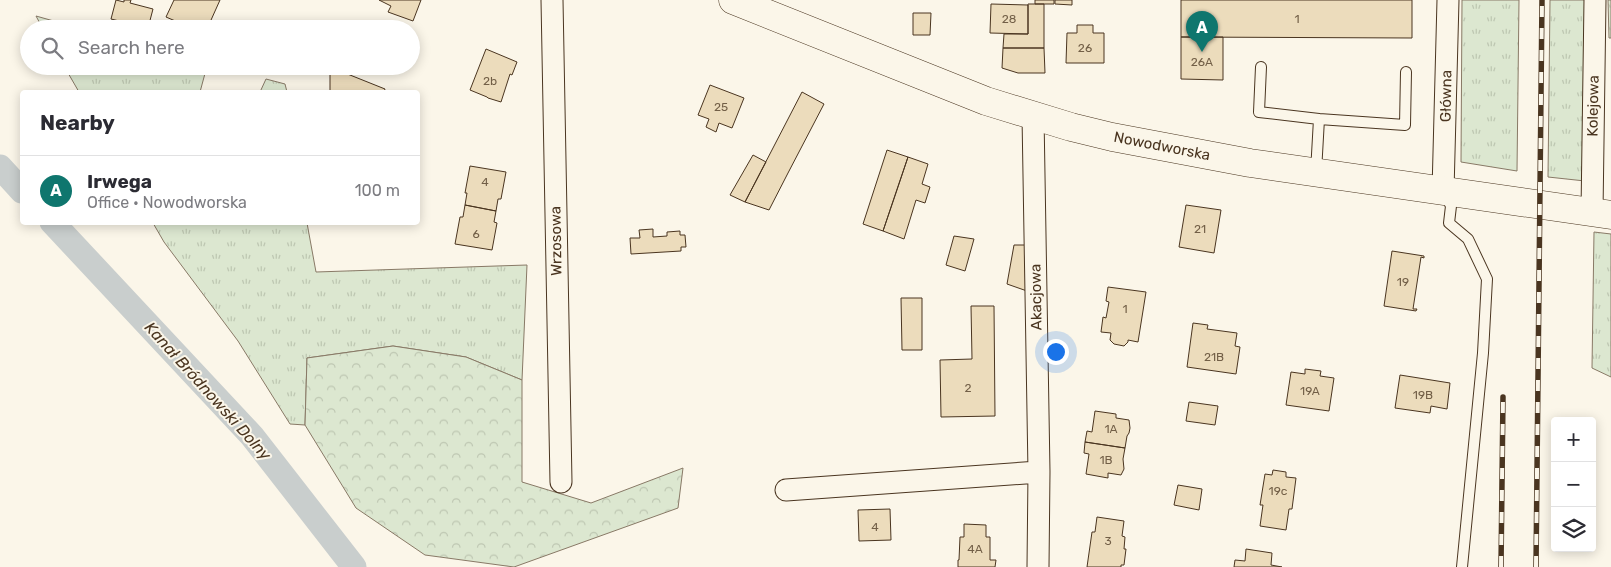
<!DOCTYPE html>
<meta charset="utf-8">
<style>
body{margin:0;font-family:Rubik,sans-serif;background:#f2f2f3;color:#2b2b33}
.controls{position:absolute;right:15px;bottom:15px;display:grid;overflow:hidden;border-radius:5px;box-shadow:0 2px 12px #0003}
.controls button{width:45px;height:45px;display:grid;place-items:center;padding:0;border:0;border-bottom:1px solid #e1e1e2;background:#fff;color:#2b2b33;font:25px sans-serif}
.you{position:absolute;left:1055px;top:351px;width:18px;height:18px;margin:-12px;border:4px solid #fff;border-radius:50%;background:#1a73e8;box-shadow:0 0 0 8px #1a73e833}
.badge{display:grid;place-items:center;width:32px;height:32px;border-radius:50%;background:#0f766e;color:#fff;font-size:16px;font-weight:700}
.pin{position:absolute;translate:-50% -41px;filter:drop-shadow(0 1px 2px #0008)}
.pin::after{content:'';position:absolute;top:26px;width:18px;height:15px;background:inherit;clip-path:polygon(0 0,100% 0,50% 100%)}
.list{margin:0;padding:0;list-style:none}
h2{display:flex;justify-content:space-between;align-items:center;height:65px;margin:0;padding:0 20px;font-size:21px}
h2 small{font-size:16px;font-weight:400;color:#7c7c81}
.list li{display:grid;grid-template-columns:32px 1fr auto;gap:15px;align-items:center;box-sizing:border-box;height:70px;padding:0 20px;border-top:1px solid #e1e1e2}
.list b{display:block;font-size:19px;white-space:nowrap}
.list p{margin:0;font-size:16px;white-space:nowrap;color:#7c7c81}
.list em{font-size:16px;font-style:normal;color:#7c7c81}
.icon{flex:none;width:28px;height:28px;fill:none;stroke:currentColor;stroke-width:2;stroke-linecap:round;stroke-linejoin:round}
.map{position:relative;flex:none;width:1611px;height:567px;overflow:hidden}
.search{position:absolute;background:#fff;box-shadow:0 2px 12px #0003;left:20px;top:20px;width:400px;height:55px;display:flex;align-items:center;gap:12px;box-sizing:border-box;padding:0 18px;border-radius:28px;color:#7c7c81;font-size:19px}
.panel{position:absolute;background:#fff;box-shadow:0 2px 12px #0003;left:20px;top:90px;width:400px;height:135px;border-radius:5px}
.map>svg:first-child{display:block}
.grass{fill:url(#grass-tufts);stroke:#887966}
.forest{fill:url(#forest-crowns);stroke:#887966}
.lines{fill:none;stroke-linecap:round;stroke-linejoin:round}
.canal{stroke:#c9cecd;stroke-width:25}
.building{fill:#ecdcbc;stroke:#4a3520}
.lane-casing{stroke:#4a3520;stroke-width:12}
.street-casing{stroke:#4a3520;stroke-width:23}
.secondary-casing{stroke:#4a3520;stroke-width:29}
.lane{stroke:#fbf6e9;stroke-width:10}
.street{stroke:#fbf6e9;stroke-width:21}
.secondary{stroke:#fbf6e9;stroke-width:28}
.rail-casing{stroke:#4a3520;stroke-width:5.5}
.rail{stroke:#fbf6e9;stroke-width:4;stroke-dasharray:11;stroke-linecap:butt}
.labels{text-anchor:middle;dominant-baseline:central;stroke-width:4;stroke-linejoin:round;paint-order:stroke}
.number-label{font-size:12px;fill:#725f47}
.street-label{font-size:15px;fill:#4a3520;stroke:#fbf6e9}
.water-label{font-size:16px;font-style:italic;fill:#4a3520;stroke:#fbf6e9}
</style>
<div class="map">
<svg width="1611" height="567" viewBox="0 0 1611 567">
<defs>
<pattern id="grass-tufts" width="24" height="20" patternUnits="userSpaceOnUse" patternTransform="scale(1.25)"><rect width="24" height="20" fill="#dce7d0"/><path d="M3 7l-1-3M5 7V3M7 7l1-3M15 17l-1-3M17 17v-4M19 17l1-3" fill="none" stroke="#bec7b2"/></pattern>
<pattern id="forest-crowns" width="20" height="18" patternUnits="userSpaceOnUse" patternTransform="scale(1.25)"><rect width="20" height="18" fill="#dce7d0"/><path d="M2 6a3 3 0 1 1 6 0M12 15a3 3 0 1 1 6 0" fill="none" stroke="#bec7b2"/></pattern>
</defs>
<rect width="100%" height="100%" fill="#fbf6e9"/>
<path class="grass" d="M1462 0H1519L1517 171 1461 162Z
M1550 0H1586L1585 181 1548 177Z
M36 16 82 29H43Z
M64 66H207L200 92H79Z
M266 79 285 84 287 92H260Z
M153 223H307L316 272 527 265 522 380 466 357 393 346 307 358 305 425 290 424 238 341 164 242Z
M1594 232 1611 234V377L1592 368Z"/>
<path class="forest" d="M1608 0H1611V38H1609Z
M393 346 466 357 522 380V482L591 503 683 468 678 508 514 567 425 555 356 508 305 425 307 358Z"/>
<g class="lines">
<path class="canal" d="M0 167 22 191
M52 222 252 436 354 567"/>
</g>
<path class="building" d="M116 0 124 2V0H131L130 3 153 9 148 28 111 19Z
M174 0H220L207 29H194L166 17Z
M379 0H421L413 21 388 12 391 6Z
M1035 0H1054V4H1035Z
M1055 0H1072V5L1055 4Z
M1181 0H1412V38L1181 37Z
M991 4 1028 5V34L990 33Z
M1028 4H1044V48H1003L1004 34H1028Z
M913 13H931L930 35H913Z
M1077 25H1093V33H1104V63H1066L1067 33H1077Z
M1181 37H1223V80L1181 79Z
M1003 48H1044L1045 73H1018L1002 68Z
M486 49 517 62 512 75 510 74 501 102 488 98 487 97 470 90Z
M330 67 385 89 384 92H330Z
M710 85 744 98 732 128 719 123 716 132 706 127 709 119 698 115Z
M802 92 824 104 788 173 769 210 745 202Z
M887 150 908 157 883 231 863 224Z
M753 155 766 162 745 202 730 195Z
M908 157 928 164 922 184 930 187 925 203 916 200 904 239 883 231Z
M470 166 506 172 501 199H498L496 211 465 205 467 193H465Z
M465 205 496 211 494 222 497 223 492 250 455 244 460 217H463Z
M1186 205 1221 210 1214 253 1179 247Z
M653 229V237L667 236V232L680 231V235H685L686 247H681V251L631 254 630 238H640L639 230Z
M954 236 974 239 965 271 946 265Z
M1014 245H1027V291L1007 284Z
M1392 251 1424 256V258L1421 257 1413 309H1417L1416 311 1384 306Z
M1108 287 1146 292 1138 342 1128 340V342L1124 346 1114 344 1110 340 1111 333 1101 332 1103 317 1106 318 1109 302 1106 301Z
M901 298H922V350H902Z
M971 306H994L995 416 941 417 940 360 972 359Z
M1193 323 1208 325 1207 329 1237 333 1235 346 1240 347 1236 374 1187 367Z
M1305 369 1321 371 1320 376 1334 378 1329 411 1286 405 1291 372 1305 374Z
M1400 375 1450 383 1447 409 1431 406 1430 413 1395 408Z
M1189 402 1218 406 1215 425 1186 421Z
M1095 411 1116 414V418L1129 420 1130 428 1129 433 1127 436 1125 448 1085 442 1087 431 1092 432Z
M1085 442 1125 448 1123 459 1124 469 1121 475 1108 473V478L1086 474 1089 454 1084 453Z
M1273 470 1286 472V477L1296 478 1292 509H1289L1286 530 1260 526 1263 505H1260L1265 474 1272 475Z
M1178 485 1202 489 1199 510 1174 505Z
M890 509 891 540 859 541 858 510Z
M1097 517 1124 521 1122 536 1125 537 1124 549H1126L1124 565H1121V567H1087L1092 532H1095Z
M964 524 986 525V537H990V560H996L995 567H958V560H959L960 537H964Z
M1246 549 1272 553 1271 565 1282 567H1234L1235 560 1245 561Z"/>
<g class="lines">
<defs>
<path id="lane" d="M1261 67 1259 112 1319 119 1316 172
M1319 119 1405 125 1406 72
M1445 194 1451 206 1449 223 1468 239 1487 279 1483 353 1462 567"/>
<path id="street" d="M552 0 561 482
M1033 116 1039 472 1038 567
M1443 191 1448 0
M1592 212 1595 0
M786 490 1039 472"/>
<path id="secondary" d="M733 0 986 101 1071 127 1112 137 1250 163 1611 215"/>
</defs>
<use href="#lane" class="lane-casing"/>
<use href="#street" class="street-casing"/>
<use href="#secondary" class="secondary-casing"/>
<use href="#lane" class="lane"/>
<use href="#street" class="street"/>
<use href="#secondary" class="secondary"/>
<defs>
<path id="rail" d="M1501 567 1503 397
M1536 567 1542 0"/>
</defs>
<use href="#rail" class="rail-casing"/>
<use href="#rail" class="rail"/>
</g>
<g class="labels">
<g class="number-label">
<text x="1009" y="19">28</text>
<text x="1297" y="19">1</text>
<text x="1085" y="48">26</text>
<text x="1202" y="62">26A</text>
<text x="490" y="81">2b</text>
<text x="721" y="107">25</text>
<text x="485" y="182">4</text>
<text x="1200" y="229">21</text>
<text x="476" y="234">6</text>
<text x="1403" y="282">19</text>
<text x="1125" y="309">1</text>
<text x="1214" y="357">21B</text>
<text x="968" y="388">2</text>
<text x="1310" y="391">19A</text>
<text x="1423" y="395">19B</text>
<text x="1111" y="429">1A</text>
<text x="1106" y="460">1B</text>
<text x="1278" y="491">19c</text>
<text x="875" y="527">4</text>
<text x="1108" y="541">3</text>
<text x="975" y="549">4A</text>
</g>
<g class="street-label">
<text transform="translate(1446 96) rotate(-89)">Główna</text>
<text transform="translate(1593 106) rotate(-89)">Kolejowa</text>
<text transform="translate(1162 146) rotate(11)">Nowodworska</text>
<text transform="translate(556 241) rotate(-91)">Wrzosowa</text>
<text transform="translate(1036 297) rotate(-91)">Akacjowa</text>
</g>
<g class="water-label">
<text transform="translate(208 391) rotate(48)">Kanał Bródnowski Dolny</text>
</g>
</g>
</svg>
<div class="controls">
<button>+</button>
<button>−</button>
<button><svg class="icon" aria-label="layers" viewBox="0 0 24 24"><path d="M12 4l9 5-9 5-9-5zM3 14l9 5 9-5"/></svg></button>
</div>
<div class="you"></div>
<div class="pin badge" style="left:1202px;top:52px">A</div>
<div class="search"><svg class="icon" aria-label="search" viewBox="0 0 24 24"><circle cx="10" cy="10" r="6"/><path d="M15 15l6 6"/></svg>Search here</div>
<section class="panel">
<h2>Nearby<small></small></h2>
<ul class="list">
<li><span class="badge">A</span><div><b>Irwega</b><p>Office · Nowodworska</p></div><em>100 m</em></li>
</ul>
</section>
</div>
